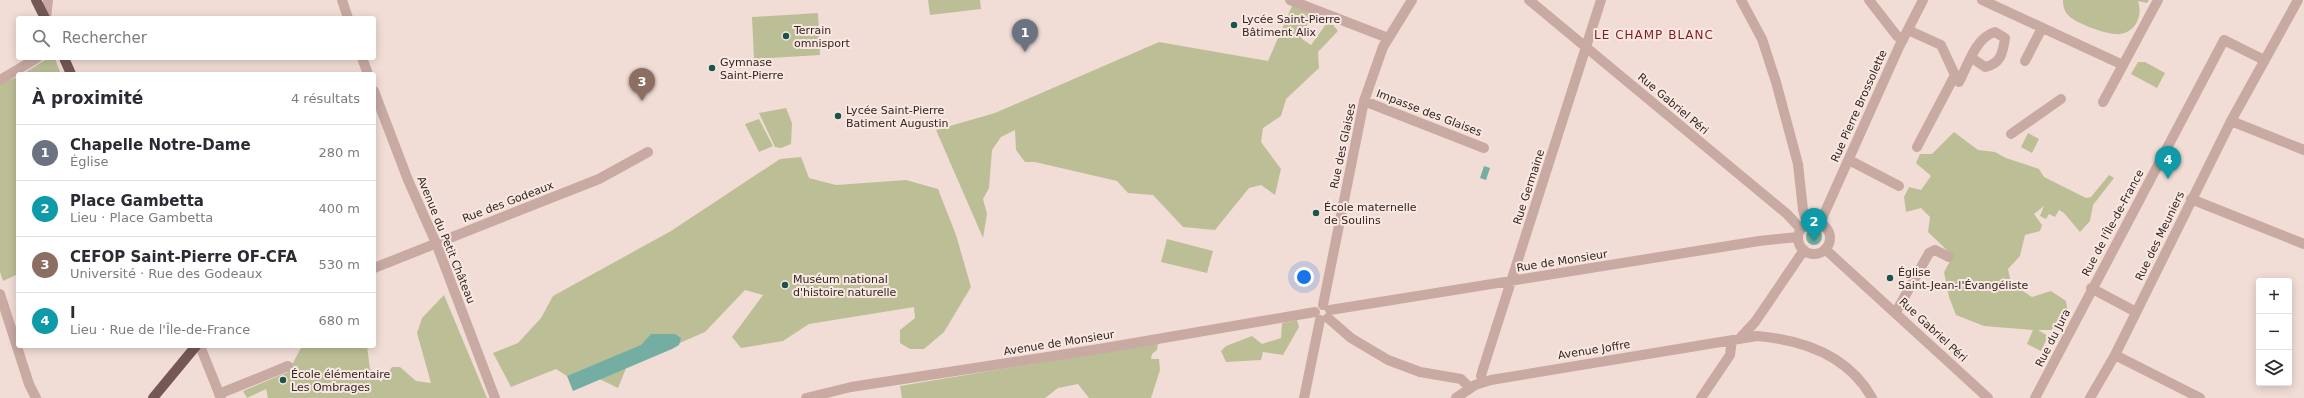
<!DOCTYPE html>
<html lang="fr">
<meta charset="utf-8">
<style>
body{margin:0;font-family:"DejaVu Sans",sans-serif;background:#f7f7f7;color:#2b2b33}
.controls{position:absolute;right:12px;bottom:12px;display:grid;overflow:hidden;border-radius:4px;box-shadow:0 2px 10px #0003}
.controls button{width:36px;height:36px;display:grid;place-items:center;padding:0;border:0;border-bottom:1px solid #e1e1e2;background:#fff;color:#2b2b33;font:20px sans-serif}
.you{position:absolute;left:1304px;top:277px;width:14px;height:14px;margin:-10px;border:3px solid #fff;border-radius:50%;background:#1a73e8;box-shadow:0 0 0 6px #1a73e833}
.badge{display:grid;place-items:center;width:26px;height:26px;border-radius:50%;background:#111827;color:#fff;font-size:13px;font-weight:700}
.pin{position:absolute;translate:-50% -33px;filter:drop-shadow(0 1px 2px #0008)}
.pin::after{content:'';position:absolute;top:21px;width:14px;height:12px;background:inherit;clip-path:polygon(0 0,100% 0,50% 100%)}
.list{margin:0;padding:0;list-style:none}
h2{display:flex;justify-content:space-between;align-items:center;height:52px;margin:0;padding:0 16px;font-size:17px}
h2 small{font-size:13px;font-weight:400;color:#7c7c81}
.list li{display:grid;grid-template-columns:26px 1fr auto;gap:12px;align-items:center;box-sizing:border-box;height:56px;padding:0 16px;border-top:1px solid #e1e1e2}
.list b{display:block;font-size:15px;white-space:nowrap}
.list p{margin:0;font-size:13px;white-space:nowrap;color:#7c7c81}
.list em{font-size:13px;font-style:normal;color:#7c7c81}
.icon{flex:none;width:22px;height:22px;fill:none;stroke:currentColor;stroke-width:2;stroke-linecap:round;stroke-linejoin:round}
.map{position:relative;flex:none;width:2304px;height:398px;overflow:hidden}
.search{position:absolute;background:#fff;box-shadow:0 2px 10px #0003;left:16px;top:16px;width:360px;height:44px;display:flex;align-items:center;gap:10px;box-sizing:border-box;padding:0 14px;border-radius:4px;color:#7c7c81;font-size:15px}
.panel{position:absolute;background:#fff;box-shadow:0 2px 10px #0003;left:16px;top:72px;width:360px;height:276px;border-radius:4px}
.map>svg:first-child{display:block}
.green{fill:#bcbf96}
.water{fill:#74aea2}
.lines{fill:none;stroke-linecap:round;stroke-linejoin:round}
.minor{stroke:#c8aaa2;stroke-width:10}
.major{stroke:#755855;stroke-width:10}
.poi-dot{fill:#1a544a;stroke:#f9e8e2;stroke-width:1.5}
.labels{text-anchor:middle;dominant-baseline:central;stroke-width:4;stroke-linejoin:round;paint-order:stroke}
.poi-label{font-size:11px;fill:#332524;stroke:#f9e8e2;text-anchor:start}
.street-label{font-size:11px;fill:#332524;stroke:#f9e8e2}
.neighbourhood-label{font-size:12px;letter-spacing:1px;fill:#831d1d;stroke:#f9e8e2}
</style>
<div class="map">
<svg width="2304" height="398" viewBox="0 0 2304 398">
<rect width="100%" height="100%" fill="#f1ddd6"/>
<path class="green" d="M928 0H980L981 9 930 15Z
M2063 0H2149L2147 3 2138 1C2143 16 2136 32 2120 34 2109 36 2075 23 2068 15 2064 11 2063 5 2063 0Z
M1292 6 1312 12 1302 39 1311 45 1329 20 1338 31 1318 52 1319 68 1286 99 1281 116 1263 128 1261 142 1281 169 1275 195 1261 185 1249 188 1215 230 1183 227 1153 195 1128 193 1117 181 1035 162H1025L1016 150 1015 130 1001 137 992 150 989 188 983 199 987 214 983 238 936 130 995 113 1159 42 1268 61Z
M818 13 820 55 754 59 752 17Z
M48 58 55 59 61 74H23Z
M2138 62H2145L2165 73 2157 88 2131 74Z
M18 77V274L3 281 0 272V83Z
M786 108 792 123 791 144 781 148 775 147 759 113Z
M759 119 773 146 759 152 745 124Z
M1954 132 1978 150 1995 152 2006 158 2039 169 2044 177 2086 198 2091 197 2109 175 2114 178 2093 205 2090 221 2080 232 2064 213 2059 210 2055 217 2049 214 2046 219 2040 216 2044 206 2034 214 2042 225 2040 231 2025 235 2020 256 2008 269 2011 283 2032 297 2051 291 2066 301 2068 314 2051 330H2038L2048 336 2041 351 2027 344 2033 330 1984 326 1956 315 1949 297 1944 272 1953 256 1928 232 1930 217 1921 208 1906 212 1904 197 1909 187 1921 190 1931 176 1916 163 1920 154H1932Z
M2028 133 2039 139 2032 153 2021 147Z
M801 157 809 178 836 185 906 180 938 189 956 235 971 287 944 332 924 349H910L900 343V330L915 318 914 307 809 324 783 341 741 348 732 337 763 295 745 290 705 332 627 366 618 388 595 377 578 383 556 369 511 387 493 353 518 343 541 318 553 296 671 231 780 159Z
M1167 239 1213 251 1207 273 1161 262Z
M444 295 487 398H268L266 389 247 398 243 391 288 372 302 346H367L370 369 381 382 392 367H400L416 381 431 383 417 333 422 318Z
M1297 320 1299 327 1283 355 1263 352 1261 360 1226 362 1221 351 1226 346 1252 336 1262 344 1281 338 1282 323Z
M1158 343 1157 350 1152 354 1151 359H1159L1160 370 1151 398H1089L1078 384 1058 388 1045 398H902L900 386Z"/>
<path class="water" d="M1484 166 1490 168 1486 180 1480 178Z
M1806 237a8 8 0 1 1 16 0a8 8 0 1 1-16 0Z
M651 334H675L681 338 679 345 672 349 573 391 567 376 641 345Z"/>
<g class="lines">
<path class="minor" d="M342 0 348 18
M1290 0 1388 38
M1529 0 1787 214 1801 229
M1741 0 1762 39 1776 82 1798 164 1803 210 1807 223
M1869 0 1897 36 1903 40
M1982 0 2123 65 2158 0
M46 18 48 0
M1908 30 1941 45 1955 75 1917 147
M362 58 368 74
M2025 61 2042 28
M1955 75 1959 82C1968 65 1976 37 1995 32L2005 38C2003 52 2001 64 1985 67L1972 58
M0 80 37 58
M374 91 408 180 436 243 495 398
M1364 101 1484 148
M2103 102 2123 65
M2231 121 2304 150
M2011 134 2061 99
M1849 160 1899 186
M2191 199 2304 244
M1798 238a16 16 0 1 1 32 0a16 16 0 1 1-32 0Z
M1820 223 1899 47 1923 0
M1825 249 1988 398
M374 268 599 179 648 152
M2091 288 2136 312
M0 294 29 384 36 398
M1323 305 1364 101 1383 47 1412 0
M1330 310 1759 241 1798 237
M1896 312 1929 253 1935 250 1949 257
M1328 318 1351 338 1388 360 1420 372 1461 379 1470 388
M1741 337 1755 322 1804 250
M200 346 221 398
M2115 355 2200 398
M1483 382 1481 376 1483 369 1601 0
M219 394 288 366
M806 398 851 387 1099 349 1315 312
M1304 398 1320 320
M1456 398 1475 385 1491 380 1757 336C1803 340 1848 355 1872 398
M1701 398 1730 355 1732 340
M2035 398 2224 40 2264 60
M2090 398 2115 355 2231 121 2298 0"/>
<path class="major" d="M36 0 45 18
M64 58 71 74
M153 398 196 346"/>
</g>
<g class="poi-dot">
<circle cx="1234" cy="25" r="4"/>
<circle cx="786" cy="36" r="4"/>
<circle cx="712" cy="68" r="4"/>
<circle cx="838" cy="116" r="4"/>
<circle cx="1316" cy="213" r="4"/>
<circle cx="1890" cy="278" r="4"/>
<circle cx="785" cy="285" r="4"/>
<circle cx="283" cy="380" r="4"/>
</g>
<g class="labels">
<g class="poi-label">
<text x="1242" y="19">Lycée Saint-Pierre<tspan x="1242" dy="13">Bâtiment Alix</tspan></text>
<text x="794" y="30">Terrain<tspan x="794" dy="13">omnisport</tspan></text>
<text x="720" y="62">Gymnase<tspan x="720" dy="13">Saint-Pierre</tspan></text>
<text x="846" y="110">Lycée Saint-Pierre<tspan x="846" dy="13">Batiment Augustin</tspan></text>
<text x="1324" y="207">École maternelle<tspan x="1324" dy="13">de Soulins</tspan></text>
<text x="1898" y="272">Église<tspan x="1898" dy="13">Saint-Jean-l'Évangéliste</tspan></text>
<text x="793" y="279">Muséum national<tspan x="793" dy="13">d'histoire naturelle</tspan></text>
<text x="291" y="374">École élémentaire<tspan x="291" dy="13">Les Ombrages</tspan></text>
</g>
<g class="street-label">
<text transform="translate(1673 104) rotate(40)">Rue Gabriel Péri</text>
<text transform="translate(1859 106) rotate(-66)">Rue Pierre Brossolette</text>
<text transform="translate(1429 113) rotate(21)">Impasse des Glaises</text>
<text transform="translate(1343 146) rotate(-78)">Rue des Glaises</text>
<text transform="translate(1529 187) rotate(-72)">Rue Germaine</text>
<text transform="translate(508 202) rotate(-21)">Rue des Godeaux</text>
<text transform="translate(2113 223) rotate(-62)">Rue de l'Île-de-France</text>
<text transform="translate(2160 236) rotate(-64)">Rue des Meuniers</text>
<text transform="translate(446 240) rotate(68)">Avenue du Petit Château</text>
<text transform="translate(1562 261) rotate(-9)">Rue de Monsieur</text>
<text transform="translate(1933 330) rotate(43)">Rue Gabriel Péri</text>
<text transform="translate(2053 338) rotate(-63)">Rue du Jura</text>
<text transform="translate(1059 343) rotate(-9)">Avenue de Monsieur</text>
<text transform="translate(1594 350) rotate(-9)">Avenue Joffre</text>
</g>
<g class="neighbourhood-label">
<text x="1654" y="35">LE CHAMP BLANC</text>
</g>
</g>
</svg>
<div class="controls">
<button>+</button>
<button>−</button>
<button><svg class="icon" aria-label="layers" viewBox="0 0 24 24"><path d="M12 4l9 5-9 5-9-5zM3 14l9 5 9-5"/></svg></button>
</div>
<div class="you"></div>
<div class="pin badge" style="left:1025px;top:52px;background:#6b7280">1</div>
<div class="pin badge" style="left:1814px;top:241px;background:#0f9aa8">2</div>
<div class="pin badge" style="left:642px;top:101px;background:#8d6e63">3</div>
<div class="pin badge" style="left:2168px;top:179px;background:#0f9aa8">4</div>
<div class="search"><svg class="icon" aria-label="search" viewBox="0 0 24 24"><circle cx="10" cy="10" r="6"/><path d="M15 15l6 6"/></svg>Rechercher</div>
<section class="panel">
<h2>À proximité<small>4 résultats</small></h2>
<ul class="list">
<li><span class="badge" style="background:#6b7280">1</span><div><b>Chapelle Notre-Dame</b><p>Église</p></div><em>280 m</em></li>
<li><span class="badge" style="background:#0f9aa8">2</span><div><b>Place Gambetta</b><p>Lieu · Place Gambetta</p></div><em>400 m</em></li>
<li><span class="badge" style="background:#8d6e63">3</span><div><b>CEFOP Saint-Pierre OF-CFA</b><p>Université · Rue des Godeaux</p></div><em>530 m</em></li>
<li><span class="badge" style="background:#0f9aa8">4</span><div><b>I</b><p>Lieu · Rue de l'Île-de-France</p></div><em>680 m</em></li>
</ul>
</section>
</div>
